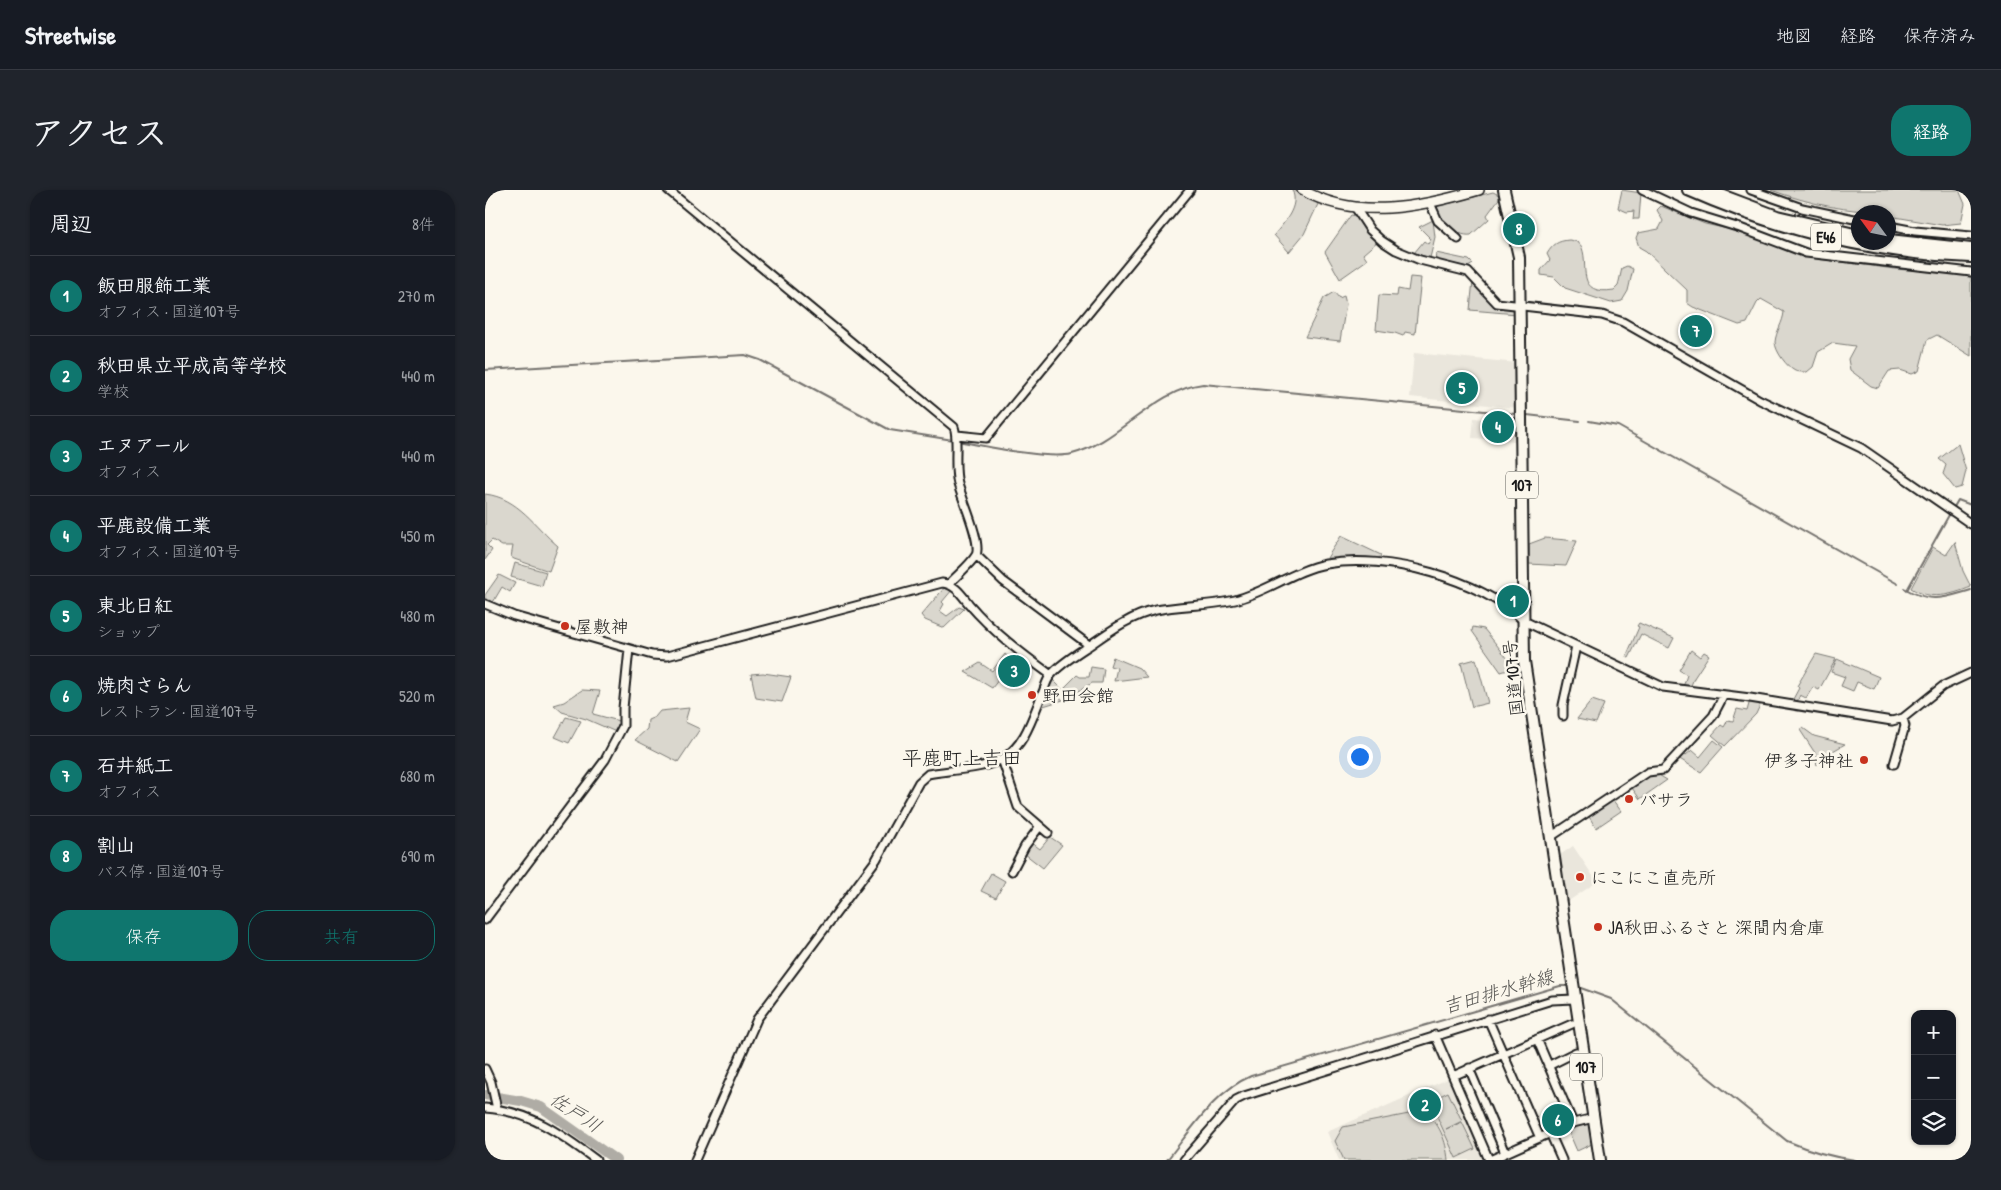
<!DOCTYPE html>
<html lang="ja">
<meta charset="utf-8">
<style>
body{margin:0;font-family:"Patrick Hand","Klee One",sans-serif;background:#20242c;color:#f1f3f6}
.controls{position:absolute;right:15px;bottom:15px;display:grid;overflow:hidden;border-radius:10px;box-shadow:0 1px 4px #0004}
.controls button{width:45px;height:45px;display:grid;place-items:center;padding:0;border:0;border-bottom:1px solid #363941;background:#171b24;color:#f1f3f6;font:25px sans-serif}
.compass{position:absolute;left:1366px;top:15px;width:45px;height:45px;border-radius:50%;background:#171b24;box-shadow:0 1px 4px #0004;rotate:303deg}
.you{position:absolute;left:874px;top:566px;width:18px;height:18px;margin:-12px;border:4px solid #fff;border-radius:50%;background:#1a73e8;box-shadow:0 0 0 8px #1a73e833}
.badge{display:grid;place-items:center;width:32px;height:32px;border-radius:50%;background:#0f766e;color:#fff;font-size:16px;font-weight:700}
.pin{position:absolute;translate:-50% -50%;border:2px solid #fff;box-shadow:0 1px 5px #0006}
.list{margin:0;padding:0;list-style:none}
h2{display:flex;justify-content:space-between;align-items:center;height:65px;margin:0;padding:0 20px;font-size:21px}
h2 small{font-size:16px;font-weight:400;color:#9ea1a6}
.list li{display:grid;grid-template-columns:32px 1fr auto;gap:15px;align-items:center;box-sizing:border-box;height:80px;padding:0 20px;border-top:1px solid #363941}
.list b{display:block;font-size:19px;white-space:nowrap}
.list p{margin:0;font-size:16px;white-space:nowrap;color:#9ea1a6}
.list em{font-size:16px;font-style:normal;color:#9ea1a6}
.actions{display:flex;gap:10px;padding:15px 20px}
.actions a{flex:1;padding:11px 0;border:1px solid #0f766e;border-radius:20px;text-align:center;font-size:18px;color:#0f766e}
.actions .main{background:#0f766e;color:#fff}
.icon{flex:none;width:28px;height:28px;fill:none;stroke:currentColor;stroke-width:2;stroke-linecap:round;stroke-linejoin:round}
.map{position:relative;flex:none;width:1486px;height:970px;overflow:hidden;border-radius:20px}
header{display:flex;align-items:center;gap:30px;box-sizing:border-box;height:70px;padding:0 25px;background:#171b24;border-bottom:1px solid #363941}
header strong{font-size:24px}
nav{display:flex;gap:28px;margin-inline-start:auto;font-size:18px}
.intro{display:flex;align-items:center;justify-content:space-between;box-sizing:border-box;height:120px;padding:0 30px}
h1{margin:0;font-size:35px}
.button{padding:12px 22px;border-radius:20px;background:#0f766e;color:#fff;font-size:18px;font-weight:700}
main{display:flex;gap:30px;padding:0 30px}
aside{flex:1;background:#171b24;border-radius:20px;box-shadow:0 1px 4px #0004}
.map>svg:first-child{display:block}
.built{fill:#eae6dc}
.green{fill:#dad7ce;stroke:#7b7a75}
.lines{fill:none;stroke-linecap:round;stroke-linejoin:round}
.stream{stroke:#74726e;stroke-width:2}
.river{stroke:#afaca5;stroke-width:10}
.minor-casing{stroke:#1c1c1c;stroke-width:11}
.major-casing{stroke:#1c1c1c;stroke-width:12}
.highway-casing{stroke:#1c1c1c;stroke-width:14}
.minor{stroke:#fbf7ec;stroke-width:7}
.major{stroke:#fbf7ec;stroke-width:9}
.highway{stroke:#fbf7ec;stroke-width:10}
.poi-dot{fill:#c8321e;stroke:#fbf7ec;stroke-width:2}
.labels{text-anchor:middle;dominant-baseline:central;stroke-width:5;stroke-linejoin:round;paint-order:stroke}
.shield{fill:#fbf7ec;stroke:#5f5e5a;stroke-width:1}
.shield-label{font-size:16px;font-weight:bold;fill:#1c1c1c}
.poi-label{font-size:18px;fill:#1c1c1c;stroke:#fbf7ec;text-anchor:start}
.street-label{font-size:18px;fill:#1c1c1c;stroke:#fbf7ec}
.water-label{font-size:19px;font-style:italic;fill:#575653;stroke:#fbf7ec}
.quarter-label{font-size:20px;fill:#1c1c1c;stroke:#fbf7ec}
</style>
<header>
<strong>Streetwise</strong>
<nav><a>地図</a><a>経路</a><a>保存済み</a></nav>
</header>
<div class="intro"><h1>アクセス</h1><a class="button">経路</a></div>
<main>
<aside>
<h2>周辺<small>8件</small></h2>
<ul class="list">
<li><span class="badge">1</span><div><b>飯田服飾工業</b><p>オフィス · 国道107号</p></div><em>270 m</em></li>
<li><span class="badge">2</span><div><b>秋田県立平成高等学校</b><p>学校</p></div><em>440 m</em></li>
<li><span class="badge">3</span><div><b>エヌアール</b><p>オフィス</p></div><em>440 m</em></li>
<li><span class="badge">4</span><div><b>平鹿設備工業</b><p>オフィス · 国道107号</p></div><em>450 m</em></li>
<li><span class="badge">5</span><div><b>東北日紅</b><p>ショップ</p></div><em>480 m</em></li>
<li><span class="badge">6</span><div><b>焼肉さらん</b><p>レストラン · 国道107号</p></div><em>520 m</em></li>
<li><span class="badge">7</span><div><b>石井紙工</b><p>オフィス</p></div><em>680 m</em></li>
<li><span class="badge">8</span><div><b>割山</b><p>バス停 · 国道107号</p></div><em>690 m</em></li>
</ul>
<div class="actions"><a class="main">保存</a><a>共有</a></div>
</aside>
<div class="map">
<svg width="1486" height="970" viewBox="0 0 1486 970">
<rect width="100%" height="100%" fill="#fbf7ec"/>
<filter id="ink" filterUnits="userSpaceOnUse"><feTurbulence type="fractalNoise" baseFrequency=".02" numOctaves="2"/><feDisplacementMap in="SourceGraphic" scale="10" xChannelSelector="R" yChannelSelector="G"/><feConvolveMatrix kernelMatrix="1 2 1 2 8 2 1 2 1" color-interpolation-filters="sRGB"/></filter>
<g filter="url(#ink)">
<path class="built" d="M929 163 1033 173V218L925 207Z
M989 228 1032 232 1030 251 987 248Z
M1088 656 1112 692 1082 712 1075 665Z
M965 888 1001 970H854L842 942Z"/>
<path class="green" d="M807 0 834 12 819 44 804 62 789 45C799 33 815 16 807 0Z
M1137 0 1156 3 1154 29H1148L1149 21 1142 22 1133 18Z
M1286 0H1474L1480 14 1476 33 1457 35 1404 26V22C1362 22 1325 14 1286 0Z
M1008 2 1016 6 1002 25 1004 29 986 45C971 47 955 30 950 17Z
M1176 16 1220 34 1248 40 1311 63 1334 69 1410 79 1486 85V166L1452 145 1442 150 1434 181 1427 184 1415 180 1404 181 1393 198 1386 196 1365 180 1363 169 1370 156 1348 153 1333 162 1328 177 1322 182C1319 182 1313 182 1310 181 1302 177 1290 161 1290 152 1291 141 1298 133 1299 122L1276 109 1272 113 1262 133 1254 135 1208 117 1202 113V100L1161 61 1154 57 1151 48 1153 43 1174 39 1178 31 1172 20Z
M866 25 872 26 893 51 878 64 882 70 855 89 840 62Z
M948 30 950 47 945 68 929 63 939 51 943 54 946 49 934 37Z
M1084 50C1090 51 1095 52 1097 58 1104 76 1090 106 1129 100L1133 96 1137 78 1142 76 1148 79 1143 101 1137 111 1126 113 1080 98 1069 87 1056 85V80L1065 70 1062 64C1068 54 1073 51 1084 50Z
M951 63 984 70 988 74 983 77 950 70Z
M925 87 936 88 930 144 920 142 918 146 910 143 891 140 894 105 912 106 913 99 923 101Z
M988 90 1007 113 1033 118 1032 124 985 120Z
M849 102 854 108 859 106 861 114 855 151 820 147 839 108Z
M1473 254 1481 281 1477 297 1470 299 1458 284 1461 275 1454 269Z
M0 304C34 308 49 336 73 356L64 381 29 369 26 367 28 356H17L7 350 2 355 7 360 0 370Z
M856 346 896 365 893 371 842 368Z
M1060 348 1092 351 1081 376 1044 374V354Z
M1470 352 1478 381 1486 397C1466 405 1445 411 1426 398L1448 357 1461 365Z
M30 373 61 382 57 396 26 387Z
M14 385 30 393 25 402 17 397 7 414 0 411V405Z
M461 396 467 400 457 412 459 414 455 421 462 426 474 417 479 419 459 438 440 430 436 425Z
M1154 433 1189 448 1184 458 1156 444 1144 468 1141 467 1154 437 1152 436Z
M988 437 999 439 1023 469 1037 470 1036 476H1026V479L1016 482 987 441Z
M1206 460 1215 467 1219 462 1224 465 1209 488 1205 498 1198 497 1202 485 1194 480Z
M520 464 528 471 507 498 480 482 495 473 507 481Z
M1331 464 1351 469 1334 500 1328 497 1321 508 1315 505 1312 512 1307 511 1314 498 1312 496Z
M628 467 654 478 662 487 629 491 632 478 625 476Z
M991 469 1003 513 987 517 976 473Z
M1352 469 1394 487 1389 499 1372 492 1368 501 1356 496 1360 487 1346 482Z
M606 477 619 479 617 493H607L586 506 580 497 592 485 595 487H604Z
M278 483 306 487 297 512 271 508 266 484Z
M567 489 577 499 572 505 578 510 555 517Z
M97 500 115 501 108 524 134 531 131 542 101 529 77 522 69 515 79 512Z
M1107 510 1119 514 1111 533 1092 529Z
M1265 510 1276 513 1271 524 1240 556 1227 545 1236 535 1239 537 1243 530 1248 531 1252 519 1262 521Z
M204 518 200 532 215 539 193 572 150 550 162 539 163 530 170 527 175 521Z
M81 527 96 531 84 553 70 547Z
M1318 538 1329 546 1360 554 1341 565 1332 575 1330 563 1315 540Z
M1229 550 1238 557 1216 582 1193 568 1198 562 1201 565 1207 560 1215 567Z
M1172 584 1182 590 1155 609 1147 598 1165 585Z
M1127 609 1136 621 1111 638 1103 625Z
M565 647 577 655 558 678 540 664 547 653 555 659Z
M506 683 520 691 511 708 496 701Z
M963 902 977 931 961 939 977 932 990 959 971 968 945 911Z
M939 921C955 934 961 950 963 970H859L850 951 858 937Z
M1100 934 1106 935 1109 953 1092 961 1083 940Z"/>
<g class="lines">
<path class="stream" d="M0 180 260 165 275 170 405 240 468 250
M1042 225 1095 231
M1104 231 1133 236 1413 394
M473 251C499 256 564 270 587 264 633 253 668 200 718 194L1031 224
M1469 317 1473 310 1486 315
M1419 398C1446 414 1458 408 1486 400
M1422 400 1464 325
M1093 797 1126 809 1302 951C1325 961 1346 967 1370 970
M682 970C707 939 729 902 766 886L1075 796H1084"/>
<path class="river" d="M0 905 36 911 56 917 131 970"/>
<defs>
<path id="minor" d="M183 0 469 237C474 249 468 275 473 294 477 309 497 353 491 365 485 375 472 385 464 394
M1157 0 1206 23 1255 38 1321 63 1486 82
M1266 0 1317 18 1374 30
M945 13 953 31 973 49
M870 17 885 40 897 51 911 60 935 70 983 82 1012 113 1117 125 1138 132 1275 210 1376 258 1486 334
M1404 36 1430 41 1486 46
M472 245 501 248 705 0
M491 365 518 391 604 455
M0 414 29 426 167 465 182 466 457 393C470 394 476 404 484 414 508 442 536 463 566 485
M1078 526V515L1091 456
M517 569 533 617 563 643
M1409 574 1420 536 1418 528
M1067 646 1163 582 1178 580 1228 526 1239 505
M527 681 540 656 555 636
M0 730 120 570 138 536V518L144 459
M1003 829 1055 948
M950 845 1004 970
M1052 849 1088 933
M1063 876 1091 862
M984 878 1020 963
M0 879 6 892 12 919
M968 886 1087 834
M0 918C45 921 76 944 111 970
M1065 943 1077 970
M210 970 272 829 391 670 434 592 443 584C464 580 500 579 517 569 541 555 548 525 558 502 560 497 562 489 566 485 575 474 593 463 605 455 625 441 647 425 671 420 697 415 724 416 750 410 782 402 809 380 841 374 902 363 995 389 1039 431L1178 497 1265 508 1407 531 1418 528 1458 496 1486 483
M699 970 751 910 759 906 1067 810 1089 809
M1005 970 1088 933 1109 928"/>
<path id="major" d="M817 0C872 31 936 17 994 0"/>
<path id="highway" d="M1019 0 1034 67 1039 471 1115 970
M1203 0C1292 39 1389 64 1486 67
M1223 0 1292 26 1374 45
M1404 50 1486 59"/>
</defs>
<use href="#minor" class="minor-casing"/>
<use href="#major" class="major-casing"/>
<use href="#highway" class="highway-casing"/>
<use href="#minor" class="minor"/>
<use href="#major" class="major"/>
<use href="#highway" class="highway"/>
</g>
</g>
<g class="poi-dot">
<circle cx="80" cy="436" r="5"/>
<circle cx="547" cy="505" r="5"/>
<circle cx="1379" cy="570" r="5"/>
<circle cx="1144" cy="609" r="5"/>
<circle cx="1095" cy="687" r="5"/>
<circle cx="1113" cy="737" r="5"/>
</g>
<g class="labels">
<g class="shield">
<rect x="1326" y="33.5" width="30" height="27" rx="4"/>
<rect x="1021" y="281.5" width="32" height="27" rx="4"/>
<rect x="1085" y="863.5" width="32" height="27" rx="4"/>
</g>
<g class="shield-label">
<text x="1341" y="47">E46</text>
<text x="1037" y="295">107</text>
<text x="1101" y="877">107</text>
</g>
<g class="poi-label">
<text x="90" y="436">屋敷神</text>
<text x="557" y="505">野田会館</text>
<text x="1369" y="570" text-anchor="end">伊多子神社</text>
<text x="1154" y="609">バサラ</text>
<text x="1105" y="687">にこにこ直売所</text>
<text x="1123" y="737">JA秋田ふるさと 深間内倉庫</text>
</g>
<g class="street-label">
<text transform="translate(1028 488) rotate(-96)">国道107号</text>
</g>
<g class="water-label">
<text transform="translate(1013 801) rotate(-16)">吉田排水幹線</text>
<text transform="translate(91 922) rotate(33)">佐戸川</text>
</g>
<g class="quarter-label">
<text x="477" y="567">平鹿町上吉田</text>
</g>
</g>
</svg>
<div class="controls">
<button>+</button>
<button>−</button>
<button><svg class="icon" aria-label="layers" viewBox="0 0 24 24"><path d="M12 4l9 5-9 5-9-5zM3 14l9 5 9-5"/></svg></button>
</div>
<svg class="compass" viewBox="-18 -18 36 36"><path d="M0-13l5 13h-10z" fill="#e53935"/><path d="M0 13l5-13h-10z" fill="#9ea1a6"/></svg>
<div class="you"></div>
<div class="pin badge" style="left:1028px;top:411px">1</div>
<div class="pin badge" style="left:940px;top:915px">2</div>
<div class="pin badge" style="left:529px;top:481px">3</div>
<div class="pin badge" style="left:1013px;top:237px">4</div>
<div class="pin badge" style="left:977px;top:198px">5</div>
<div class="pin badge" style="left:1073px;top:930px">6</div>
<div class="pin badge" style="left:1211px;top:141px">7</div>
<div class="pin badge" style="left:1034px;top:39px">8</div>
</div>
</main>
